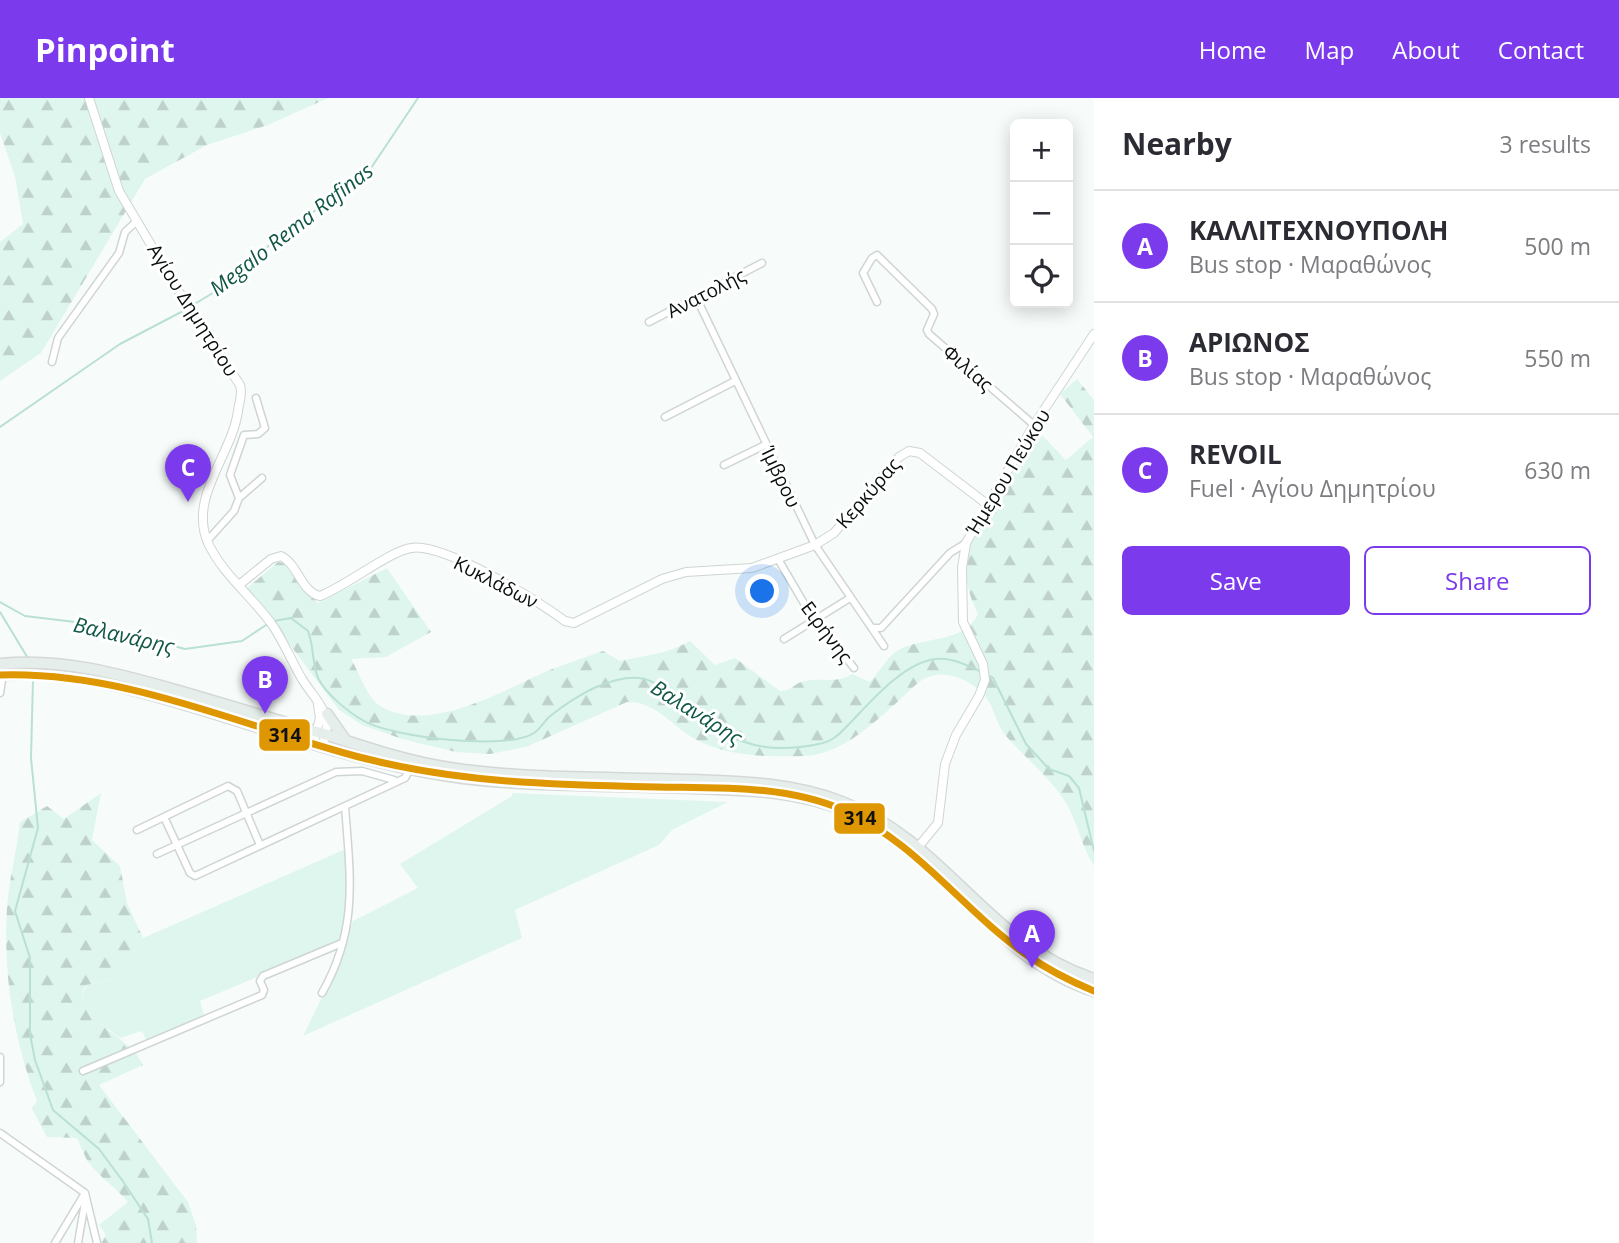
<!DOCTYPE html>
<meta charset="utf-8">
<style>
body{margin:0;font-family:"Open Sans",sans-serif;background:#f2f2f3;color:#2b2b33}
.controls{position:absolute;right:21px;top:21px;display:grid;overflow:hidden;border-radius:10px;box-shadow:0 4px 18px #0003}
.controls button{width:63px;height:63px;display:grid;place-items:center;padding:0;border:0;border-bottom:2px solid #e1e1e2;background:#fff;color:#2b2b33;font:35px sans-serif}
.you{position:absolute;left:763px;top:494px;width:24px;height:24px;margin:-18px;border:5px solid #fff;border-radius:50%;background:#1a73e8;box-shadow:0 0 0 10px #1a73e833}
.badge{display:grid;place-items:center;width:46px;height:46px;border-radius:50%;background:#7c3aed;color:#fff;font-size:23px;font-weight:700}
.pin{position:absolute;translate:-50% -58px;filter:drop-shadow(0 2px 4px #0008)}
.pin::after{content:'';position:absolute;top:37px;width:24px;height:21px;background:inherit;clip-path:polygon(0 0,100% 0,50% 100%)}
.list{margin:0;padding:0;list-style:none}
h2{display:flex;justify-content:space-between;align-items:center;height:91px;margin:0;padding:0 28px;font-size:30px}
h2 small{font-size:23px;font-weight:400;color:#7c7c81}
.list li{display:grid;grid-template-columns:46px 1fr auto;gap:21px;align-items:center;box-sizing:border-box;height:112px;padding:0 28px;border-top:2px solid #e1e1e2}
.list b{display:block;font-size:26px;white-space:nowrap}
.list p{margin:0;font-size:23px;white-space:nowrap;color:#7c7c81}
.list em{font-size:23px;font-style:normal;color:#7c7c81}
.actions{display:flex;gap:14px;padding:21px 28px}
.actions a{flex:1;padding:16px 0;border:2px solid #7c3aed;border-radius:10px;text-align:center;font-size:24px;color:#7c3aed}
.actions .main{background:#7c3aed;color:#fff}
.icon{flex:none;width:38px;height:38px;fill:none;stroke:currentColor;stroke-width:2;stroke-linecap:round;stroke-linejoin:round}
.map{position:relative;flex:none;width:1094px;height:1145px;overflow:hidden}
header{display:flex;align-items:center;gap:42px;box-sizing:border-box;height:98px;padding:0 35px;background:#7c3aed;color:#fff}
header strong{font-size:33px}
nav{display:flex;gap:38px;margin-inline-start:auto;font-size:24px}
main{display:flex}
aside{flex:1;background:#fff}
.map>svg:first-child{display:block}
.grass{fill:#dff6ee}
.forest{fill:url(#forest-firs)}
.lines{fill:none;stroke-linecap:round;stroke-linejoin:round}
.stream{stroke:#b9e0d3;stroke-width:2}
.minor-casing{stroke:#ced5d2;stroke-width:9}
.tertiary-casing{stroke:#ced5d2;stroke-width:10}
.primary-casing{stroke:#d4d8d6;stroke-width:13}
.minor{stroke:#fefffe;stroke-width:6}
.tertiary{stroke:#fefffe;stroke-width:8}
.primary{stroke:#e6eeec;stroke-width:10}
.bus-1-casing{stroke:#fff;stroke-width:12}
.bus-1{stroke:#df9701;stroke-width:7}
.labels{text-anchor:middle;dominant-baseline:central;stroke-width:6;stroke-linejoin:round;paint-order:stroke}
.street-label{font-size:19px;fill:#070f0c;stroke:#fff}
.water-label{font-size:21px;font-style:italic;fill:#105746;stroke:#fff}
.line-badge{stroke:#fff;stroke-width:2.5}
.pale-badge-label{font-size:19px;text-anchor:middle;font-weight:bold;fill:#111}
</style>
<header>
<strong>Pinpoint</strong>
<nav><a>Home</a><a>Map</a><a>About</a><a>Contact</a></nav>
</header>
<main>
<div class="map">
<svg width="1094" height="1145" viewBox="0 0 1094 1145">
<defs>
<pattern id="forest-firs" width="22" height="20" patternUnits="userSpaceOnUse" patternTransform="scale(1.75)"><rect width="22" height="20" fill="#dff6ee"/><path d="M5 1l3.5 6h-7zM16 11l3.5 6h-7z" fill="#bed2cb"/></pattern>
</defs>
<rect width="100%" height="100%" fill="#f7fcfa"/>
<path class="grass" d="M512 695 728 704 672 732 659 747 515 812 522 840 303 938 337 868 353 823 418 790 400 766 512 698Z
M348 750 349 798 340 844 200 903 205 920 147 944 142 933 120 940C102 925 70 914 87 887 123 881 126 871 143 840Z"/>
<path class="forest" d="M0 0H328L268 27 207 47 145 81 41 255 0 283V144L23 126 15 79 0 35Z
M1077 281 1094 302V768C1081 748 1078 725 1066 705 1050 679 1026 661 1006 638 997 628 995 612 987 601 974 582 943 569 922 582 912 589 903 599 894 607 870 629 838 657 804 658 768 659 727 659 695 641 672 628 655 603 627 604L526 649 490 656 456 654 402 641 362 627 339 612 247 490 278 464 284 465 318 505 387 470 431 534 386 559 351 561C359 574 367 599 379 607 427 639 507 590 552 571 568 565 586 559 603 553L620 563C645 557 668 556 690 543L715 567 735 560 780 593C791 593 793 587 801 584 819 578 835 587 852 576L870 584C879 574 889 556 900 551 928 538 964 545 978 516 968 495 961 472 969 449 980 415 1016 361 1038 333L1066 362 1093 339 1060 296Z
M101 695 92 742 120 768 127 805 143 840C126 871 123 881 86 887 66 920 130 935 143 967L99 987 188 1104 196 1127 197 1145H100L106 1137 99 1127 128 1104C116 1089 100 1080 89 1065 84 1058 81 1048 77 1040L47 1039 32 1011 37 1003C13 940 3 876 7 809 9 781 17 752 20 724L47 708 64 721Z"/>
<g class="lines">
<path class="stream" d="M193 207 226 187 275 142 369 73 418 0
M0 329 120 246 185 212
M0 504 25 518 92 526 185 551 242 543 269 525
M0 514 29 562
M274 523 291 520 308 533C314 548 312 566 318 580 326 596 348 614 364 623 392 639 507 653 534 635 540 631 544 624 549 619 573 600 608 578 639 580 657 582 666 595 679 604 729 641 755 659 819 646 835 643 842 633 853 622 873 601 906 563 937 561 952 559 968 568 982 574
M987 577 993 580 1026 646 1049 671 1069 678 1079 690 1094 753
M33 581 31 660 38 730 15 813 30 860V936L35 962 53 1012 99 1051 122 1082 148 1121 152 1145"/>
<defs>
<path id="minor" d="M696 199 815 447 884 548
M877 204 863 175 872 160 877 157 932 211 934 216 927 232 929 236 1034 327
M649 224 762 165
M52 264 58 240 119 155 125 134 137 123
M665 319 735 283
M724 367 765 347
M239 400 262 380
M207 443 234 413 239 400 230 377 244 337 258 336 265 330 256 300
M778 461 805 507 854 570
M873 530H881L950 455 966 445
M784 541 850 500
M0 595 3 575
M164 719 190 775 195 778 405 680 410 671
M137 732 228 688 237 693 260 747
M157 756 336 674 362 673 394 682
M322 895C359 830 350 778 345 708
M0 959V984
M83 973 262 897 264 892 260 883 263 878 342 845
M0 1035 85 1095 97 1145
M55 1145 85 1095
M78 1145 85 1104"/>
<path id="tertiary" d="M89 0 119 93 185 204 240 287C243 297 239 303 238 313 232 357 188 399 208 445 222 475 251 498 271 525 283 542 291 562 302 581 315 602 334 616 324 642
M239 487 271 461 281 458C298 466 301 494 320 498 346 488 390 453 411 450 443 444 538 503 565 523L574 525 662 481 686 474 752 470 815 447 834 435 899 359 909 353 920 355 988 407
M315 639 320 620 318 607
M919 748 938 725 945 666 956 637 979 598 985 582 983 566 963 524 962 470 966 445 1034 327 1094 236"/>
<path id="primary" d="M0 566C63 560 119 576 179 593 230 608 281 623 331 638 371 651 409 664 450 670 530 682 612 679 691 682 743 684 793 685 842 704 948 745 986 846 1094 881
M0 577C67 572 127 589 190 608 280 635 370 668 463 680 539 689 617 687 693 690 744 692 795 692 843 712 944 754 990 859 1094 893
M327 616 346 643"/>
</defs>
<use href="#minor" class="minor-casing"/>
<use href="#tertiary" class="tertiary-casing"/>
<use href="#primary" class="primary-casing"/>
<use href="#minor" class="minor"/>
<use href="#tertiary" class="tertiary"/>
<use href="#primary" class="primary"/>
<defs>
<path id="bus-1" d="M0 577C125 573 241 628 359 659 458 685 556 687 657 689 718 690 786 687 843 712 917 744 962 812 1027 857 1048 872 1070 883 1094 893"/>
</defs>
<use href="#bus-1" class="bus-1-casing"/>
<use href="#bus-1" class="bus-1"/>
</g>
<g class="labels">
<g class="street-label">
<text transform="translate(706 195) rotate(-27)">Ανατολής</text>
<text transform="translate(193 212) rotate(58)">Αγίου Δημητρίου</text>
<text transform="translate(968 270) rotate(41)">Φιλίας</text>
<text transform="translate(1008 374) rotate(-59)">Ήμερου Πεύκου</text>
<text transform="translate(781 379) rotate(64)">Ίμβρου</text>
<text transform="translate(868 395) rotate(-49)">Κερκύρας</text>
<text transform="translate(496 484) rotate(27)">Κυκλάδων</text>
<text transform="translate(827 534) rotate(53)">Ειρήνης</text>
</g>
<g class="water-label">
<text transform="translate(291 131) rotate(-38)">Megalo Rema Rafinas</text>
<text transform="translate(124 537) rotate(13)">Βαλανάρης</text>
<text transform="translate(697 614) rotate(32)">Βαλανάρης</text>
</g>
</g>
<g class="line-badge">
<rect x="258" y="620" width="53" height="34" rx="7" fill="#df9701"/>
<rect x="833" y="704" width="53" height="33" rx="7" fill="#df9701"/>
</g>
<g class="pale-badge-label">
<text x="285" y="644">314</text>
<text x="860" y="727">314</text>
</g>
</svg>
<div class="controls">
<button>+</button>
<button>−</button>
<button><svg class="icon" aria-label="locate" viewBox="0 0 24 24"><circle cx="12" cy="12" r="6"/><path d="M12 2v4M12 18v4M2 12h4M18 12h4"/></svg></button>
</div>
<div class="you"></div>
<div class="pin badge" style="left:1032px;top:870px">A</div>
<div class="pin badge" style="left:265px;top:616px">B</div>
<div class="pin badge" style="left:188px;top:404px">C</div>
</div>
<aside>
<h2>Nearby<small>3 results</small></h2>
<ul class="list">
<li><span class="badge">A</span><div><b>ΚΑΛΛΙΤΕΧΝΟΥΠΟΛΗ</b><p>Bus stop · Μαραθώνος</p></div><em>500 m</em></li>
<li><span class="badge">B</span><div><b>ΑΡΙΩΝΟΣ</b><p>Bus stop · Μαραθώνος</p></div><em>550 m</em></li>
<li><span class="badge">C</span><div><b>REVOIL</b><p>Fuel · Αγίου Δημητρίου</p></div><em>630 m</em></li>
</ul>
<div class="actions"><a class="main">Save</a><a>Share</a></div>
</aside>
</main>
